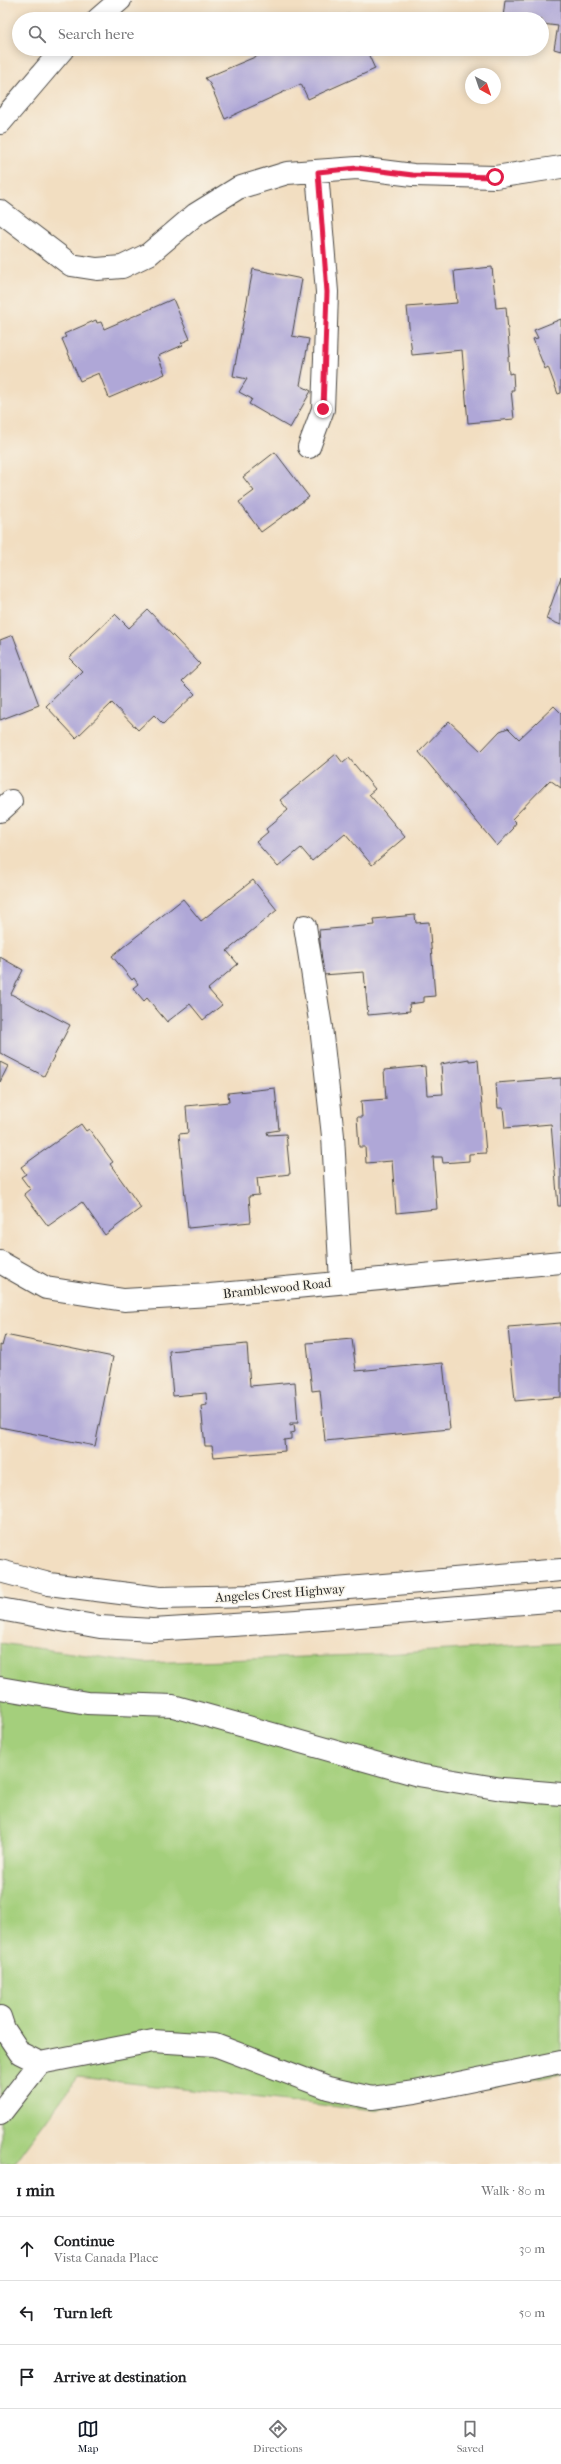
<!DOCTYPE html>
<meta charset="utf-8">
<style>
body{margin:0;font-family:"IM FELL French Canon",serif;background:#f6f6f6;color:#202124}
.compass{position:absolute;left:465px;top:68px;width:36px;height:36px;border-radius:50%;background:#fff;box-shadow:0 2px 10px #0003;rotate:140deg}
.stop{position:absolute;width:12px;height:12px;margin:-9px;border:3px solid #e11d48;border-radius:50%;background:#fff}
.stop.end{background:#e11d48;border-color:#fff;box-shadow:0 1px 4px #0008}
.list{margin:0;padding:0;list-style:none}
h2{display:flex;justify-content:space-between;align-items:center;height:52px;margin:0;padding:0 16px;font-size:17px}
h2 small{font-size:13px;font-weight:400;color:#757577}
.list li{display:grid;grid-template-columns:26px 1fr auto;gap:12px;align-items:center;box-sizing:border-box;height:64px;padding:0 16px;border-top:1px solid #e0e0e0}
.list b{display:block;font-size:15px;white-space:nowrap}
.list p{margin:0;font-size:13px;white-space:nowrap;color:#757577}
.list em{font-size:13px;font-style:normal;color:#757577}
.icon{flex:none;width:22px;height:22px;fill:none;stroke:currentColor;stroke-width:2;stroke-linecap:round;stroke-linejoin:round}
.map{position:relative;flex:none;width:561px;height:2164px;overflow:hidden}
.search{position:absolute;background:#fff;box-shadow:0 2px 10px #0003;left:12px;right:12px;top:12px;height:44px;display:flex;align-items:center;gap:10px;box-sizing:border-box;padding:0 14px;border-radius:22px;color:#757577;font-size:15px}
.sheet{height:244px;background:#fff}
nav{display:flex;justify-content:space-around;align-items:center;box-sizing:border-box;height:56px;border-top:1px solid #e0e0e0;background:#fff;font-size:11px;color:#757577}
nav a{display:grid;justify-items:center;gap:2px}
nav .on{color:#111827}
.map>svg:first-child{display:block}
.green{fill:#a4cf7c;stroke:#687d54}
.building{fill:#afa7d7}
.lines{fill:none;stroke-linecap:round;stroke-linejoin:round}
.minor-casing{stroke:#494642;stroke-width:24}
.major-casing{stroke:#494642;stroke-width:24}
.minor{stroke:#fff;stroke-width:22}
.major{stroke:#fff;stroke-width:22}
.route{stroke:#e11d48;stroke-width:5}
.labels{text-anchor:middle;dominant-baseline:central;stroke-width:3;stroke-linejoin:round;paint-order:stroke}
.street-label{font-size:13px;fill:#2b2b2b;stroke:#f7f3e8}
</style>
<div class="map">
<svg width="561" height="2164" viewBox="0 0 561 2164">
<rect width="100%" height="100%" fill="#f7f3e8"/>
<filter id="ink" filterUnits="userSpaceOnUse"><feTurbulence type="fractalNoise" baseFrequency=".025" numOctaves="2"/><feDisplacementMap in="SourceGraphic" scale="8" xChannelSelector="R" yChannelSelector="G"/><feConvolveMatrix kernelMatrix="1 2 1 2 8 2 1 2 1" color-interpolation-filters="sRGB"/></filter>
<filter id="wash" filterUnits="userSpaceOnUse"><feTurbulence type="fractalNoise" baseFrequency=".012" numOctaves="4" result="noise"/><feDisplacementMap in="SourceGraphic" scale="16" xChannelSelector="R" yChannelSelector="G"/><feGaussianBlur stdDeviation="0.9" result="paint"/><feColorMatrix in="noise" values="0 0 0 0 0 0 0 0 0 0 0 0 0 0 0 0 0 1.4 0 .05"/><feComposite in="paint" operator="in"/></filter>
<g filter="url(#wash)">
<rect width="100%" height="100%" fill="#f2dec1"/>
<path class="green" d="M0 1643 144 1663 384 1654 561 1643V2073L374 2111 78 2077 14 2164H0Z"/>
<g id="blocks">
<path class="building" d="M505 0H561V51L554 49 558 26 542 24V19L503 18Z
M349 13 352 19H338Z
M274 49H366L375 69 308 99 301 84 225 119 210 84 205 78Z
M492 267 496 308 506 307 510 356 508 357 509 374 513 373 514 390H511L514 419 468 423 462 350 412 355 407 307 457 303 454 271Z
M253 269 302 279 292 336 309 339 300 385 311 391 290 428 249 404 252 399 239 392 247 379 233 376Z
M173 299 190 339 181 343 183 345 158 356 165 374 109 398 99 373 80 381 62 339 66 337 64 334 96 320 97 323 101 322 104 329Z
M561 319V393L558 394 548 367 545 369 533 339 538 338 534 330Z
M275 452 309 497 261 532 239 502 254 491 243 477Z
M561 577V625L546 619Z
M148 610 200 664 182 681 195 694 163 724 154 715 138 730 112 703 76 738 46 706 82 671 69 658 115 614 129 628Z
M13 635 39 705 0 720V640Z
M554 706 561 713V788L550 780 512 819 516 823 512 828 513 829 497 846 419 752 449 721 481 751 500 731 508 728 519 739Z
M336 754 343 763 349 758 375 789 369 794 405 837 372 865 345 833 312 861 301 848 278 867 256 842 268 832 266 829 288 810 280 800Z
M253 880 277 910 227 951 238 964 208 989 222 1005 203 1020 190 1004 167 1022 147 998 144 1001 133 988 138 984 134 978 132 980 112 956 183 899 201 921Z
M415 915 416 923 429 922 435 996 424 997V1002L409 1004 410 1011 368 1015 364 972 323 975 319 930 375 925 374 919Z
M0 957 23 970 11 994 70 1025 44 1076 0 1053Z
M469 1059V1061L478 1060 486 1153 469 1154V1161L443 1163 442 1157H433L437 1209 396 1213 392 1161 366 1163 365 1147H359L357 1117H362L361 1101 386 1099 384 1070 425 1066 427 1095 443 1094 441 1064Z
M0 1062 8 1066 0 1082Z
M561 1078V1206H558L551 1124 505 1128 503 1108H498L496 1083Z
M275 1088 279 1130 267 1132 268 1135 286 1134 290 1174 257 1178 259 1195 249 1196 251 1222 188 1228 179 1134 188 1133 186 1106 229 1102 228 1093Z
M81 1124 86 1131 89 1129 113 1162 110 1164 141 1208 105 1235 82 1202 48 1226 24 1194 30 1189 21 1177 26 1174 21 1167Z
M561 1323V1397L515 1401 508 1327Z
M5 1335 113 1357 95 1446 0 1427V1345L2 1346Z
M352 1339 356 1371 443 1363 450 1429 325 1441 320 1390 312 1391 307 1343Z
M247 1344 250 1386 295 1382 298 1423H290V1426L294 1425 295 1432 291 1433V1439L284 1440 285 1451 214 1457 212 1446H205L201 1406 207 1405 206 1393 173 1396 169 1351Z"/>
</g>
</g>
<g filter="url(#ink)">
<use href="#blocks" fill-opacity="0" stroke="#494642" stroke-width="1"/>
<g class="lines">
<defs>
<path id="minor" d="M0 211 71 265 97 269 122 267 149 254 196 214 238 188 287 173 357 168 413 175 495 177 561 167
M309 447 323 409 325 358 327 292 317 172
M0 811 11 801
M305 926 321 1027 333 1136 341 1282
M0 1262 46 1288 124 1300 210 1295 561 1262
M0 1688 87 1703 173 1706 418 1775 502 1789 561 1794
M0 2017 4 2029 20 2053 40 2063 153 2041 215 2045 328 2088 372 2098 415 2092 561 2062
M0 2114 40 2063"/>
<path id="major" d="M98 19 120 0
M0 123 63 49
M0 1571 49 1584 160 1598 254 1596 561 1570
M0 1609 100 1627 153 1630 297 1621 561 1600"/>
</defs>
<use href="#minor" class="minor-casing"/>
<use href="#major" class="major-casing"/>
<use href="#minor" class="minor"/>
<use href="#major" class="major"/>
</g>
</g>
<g class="lines" filter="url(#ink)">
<path class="route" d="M323 409 327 292 318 172 357 168 413 175 495 177"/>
</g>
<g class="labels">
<g class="street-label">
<text transform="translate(277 1288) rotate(-6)">Bramblewood Road</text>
<text transform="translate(280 1593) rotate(-4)">Angeles Crest Highway</text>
</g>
</g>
</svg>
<svg class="compass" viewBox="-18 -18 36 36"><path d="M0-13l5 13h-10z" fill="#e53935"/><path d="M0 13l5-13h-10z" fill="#757577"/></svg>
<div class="stop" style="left:495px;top:177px"></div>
<div class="stop end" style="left:323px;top:409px"></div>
<div class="search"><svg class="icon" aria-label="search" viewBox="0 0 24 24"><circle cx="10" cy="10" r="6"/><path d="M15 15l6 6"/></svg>Search here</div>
</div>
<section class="sheet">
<h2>1 min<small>Walk · 80 m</small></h2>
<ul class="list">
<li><svg class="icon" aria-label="ahead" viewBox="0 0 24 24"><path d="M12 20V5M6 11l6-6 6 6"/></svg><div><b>Continue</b><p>Vista Canada Place</p></div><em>30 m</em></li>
<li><svg class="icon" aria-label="left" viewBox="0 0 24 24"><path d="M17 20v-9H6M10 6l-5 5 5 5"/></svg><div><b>Turn left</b></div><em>50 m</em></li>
<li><svg class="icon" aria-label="arrive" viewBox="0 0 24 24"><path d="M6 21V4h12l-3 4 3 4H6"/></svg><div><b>Arrive at destination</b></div></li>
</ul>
</section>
<nav>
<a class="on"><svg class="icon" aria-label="map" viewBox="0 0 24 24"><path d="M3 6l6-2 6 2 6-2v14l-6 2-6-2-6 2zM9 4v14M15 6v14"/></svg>Map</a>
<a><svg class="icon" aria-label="directions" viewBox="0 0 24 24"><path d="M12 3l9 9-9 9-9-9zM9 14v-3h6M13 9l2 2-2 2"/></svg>Directions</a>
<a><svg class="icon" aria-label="saved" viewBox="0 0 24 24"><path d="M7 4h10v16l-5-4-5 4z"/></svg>Saved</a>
</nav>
